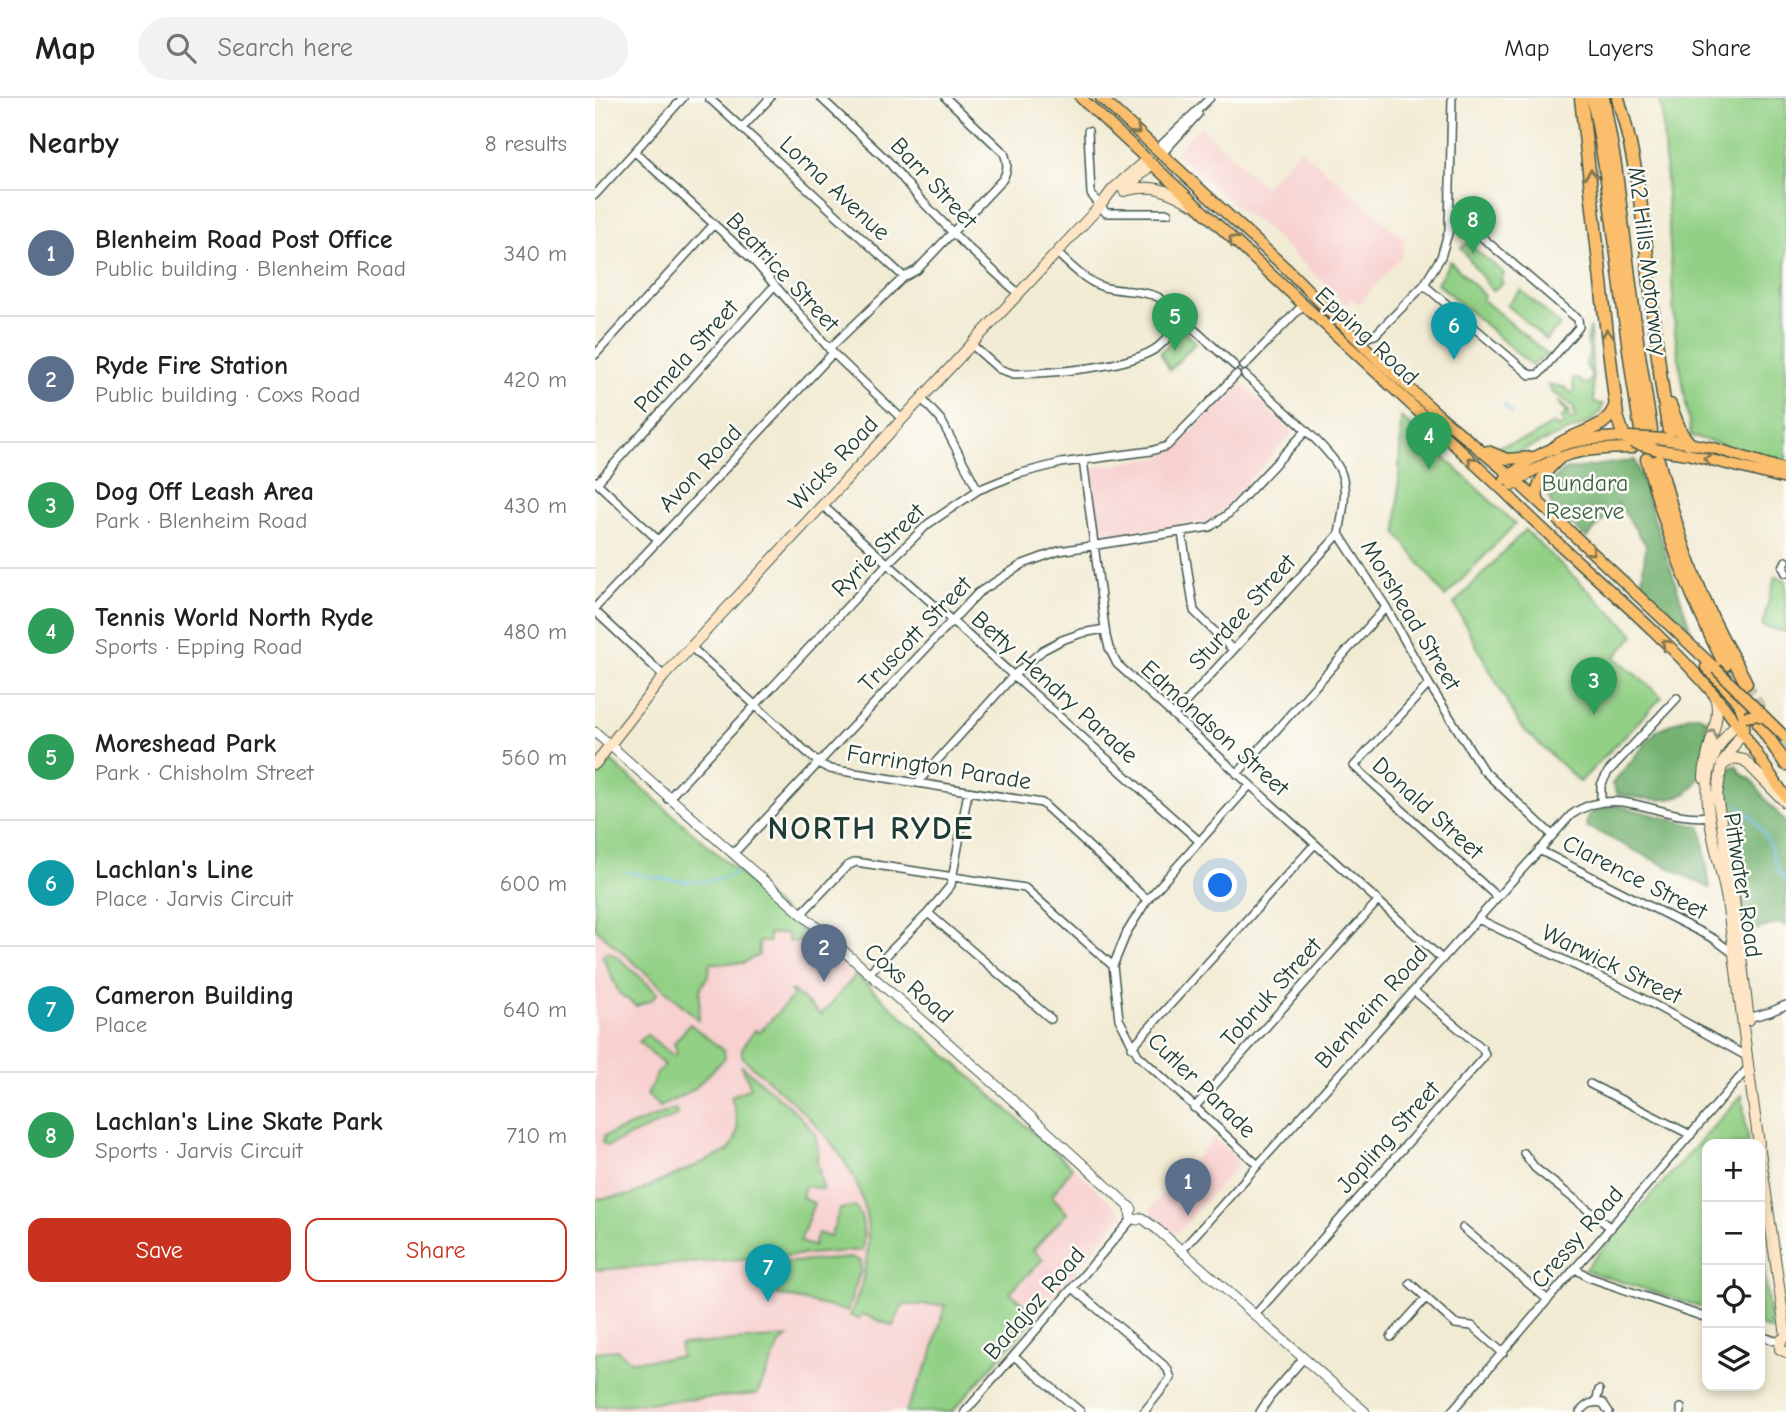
<!DOCTYPE html>
<meta charset="utf-8">
<style>
body{margin:0;font-family:"Comic Neue",sans-serif;background:#f2f2f2;color:#202124}
.controls{position:absolute;right:21px;bottom:21px;display:grid;overflow:hidden;border-radius:14px;box-shadow:0 4px 10px #0003}
.controls button{width:63px;height:63px;display:grid;place-items:center;padding:0;border:0;border-bottom:2px solid #e0e0e0;background:#fff;color:#202124;font:35px sans-serif}
.you{position:absolute;left:626px;top:788px;width:24px;height:24px;margin:-18px;border:5px solid #fff;border-radius:50%;background:#1a73e8;box-shadow:0 0 0 10px #1a73e833}
.badge{display:grid;place-items:center;width:46px;height:46px;border-radius:50%;background:#c8321e;color:#fff;font-size:23px;font-weight:700}
.pin{position:absolute;translate:-50% -58px;filter:drop-shadow(0 2px 4px #0008)}
.pin::after{content:'';position:absolute;top:37px;width:24px;height:21px;background:inherit;clip-path:polygon(0 0,100% 0,50% 100%)}
.list{margin:0;padding:0;list-style:none}
h2{display:flex;justify-content:space-between;align-items:center;height:91px;margin:0;padding:0 28px;font-size:30px}
h2 small{font-size:23px;font-weight:400;color:#757577}
.list li{display:grid;grid-template-columns:46px 1fr auto;gap:21px;align-items:center;box-sizing:border-box;height:126px;padding:0 28px;border-top:2px solid #e0e0e0}
.list b{display:block;font-size:26px;white-space:nowrap}
.list p{margin:0;font-size:23px;white-space:nowrap;color:#757577}
.list em{font-size:23px;font-style:normal;color:#757577}
.actions{display:flex;gap:14px;padding:21px 28px}
.actions a{flex:1;padding:16px 0;border:2px solid #c8321e;border-radius:14px;text-align:center;font-size:24px;color:#c8321e}
.actions .main{background:#c8321e;color:#fff}
.icon{flex:none;width:38px;height:38px;fill:none;stroke:currentColor;stroke-width:2;stroke-linecap:round;stroke-linejoin:round}
.map{position:relative;flex:none;width:1191px;height:1314px;overflow:hidden}
header{display:flex;align-items:center;gap:42px;box-sizing:border-box;height:98px;padding:0 35px;background:#fff;border-bottom:2px solid #e0e0e0}
header strong{font-size:33px}
nav{display:flex;gap:38px;margin-inline-start:auto;font-size:24px}
.search{width:490px;height:63px;background:#f2f2f2;display:flex;align-items:center;gap:18px;box-sizing:border-box;padding:0 24px;border-radius:38px;color:#757577;font-size:26px}
main{display:flex}
aside{flex:1;background:#fff}
.map>svg:first-child{display:block}
.built{fill:#f7d0cf}
.green{fill:#92d085;stroke:#58865c;stroke-width:2}
.forest{fill:#75b272;stroke:#4a7853;stroke-width:2}
.lines{fill:none;stroke-linecap:round;stroke-linejoin:round}
.stream{stroke:#70bce9;stroke-width:2}
.motorway-tunnel{stroke:#c8c8b4;stroke-width:12;stroke-dasharray:12 6;stroke-linecap:butt}
.minor-casing{stroke:#3f574c;stroke-width:10}
.tertiary-casing{stroke:#3f574c;stroke-width:11}
.secondary-casing{stroke:#3f574c;stroke-width:12}
.primary-casing{stroke:#3f574c;stroke-width:13}
.motorway-casing{stroke:#3f574c;stroke-width:15}
.minor{stroke:#fff;stroke-width:7}
.tertiary{stroke:#fff;stroke-width:9}
.secondary{stroke:#fde5c5;stroke-width:10}
.primary{stroke:#fabe6d;stroke-width:10}
.motorway{stroke:#fabe6d;stroke-width:12}
.primary-bridge-casing{stroke:#3f574c;stroke-width:13;stroke-linecap:butt}
.primary-bridge{stroke:#fabe6d;stroke-width:10}
.oneway{stroke:#82774e}
.oneway2{stroke:#8e917c}
.labels{text-anchor:middle;dominant-baseline:central;stroke-width:5;stroke-linejoin:round;paint-order:stroke}
.street-label{font-size:24px;fill:#1f3d34;stroke:#fdfcf7}
.park-label{font-size:24px;fill:#3c6248;stroke:#fdfcf7}
.district-label{font-size:32px;font-weight:bold;letter-spacing:2px;fill:#1f3d34;stroke:#fdfcf7}
</style>
<header>
<strong>Map</strong>
<div class="search"><svg class="icon" aria-label="search" viewBox="0 0 24 24"><circle cx="10" cy="10" r="6"/><path d="M15 15l6 6"/></svg>Search here</div>
<nav><a>Map</a><a>Layers</a><a>Share</a></nav>
</header>
<main>
<aside>
<h2>Nearby<small>8 results</small></h2>
<ul class="list">
<li><span class="badge" style="background:#5c6f8a">1</span><div><b>Blenheim Road Post Office</b><p>Public building · Blenheim Road</p></div><em>340 m</em></li>
<li><span class="badge" style="background:#5c6f8a">2</span><div><b>Ryde Fire Station</b><p>Public building · Coxs Road</p></div><em>420 m</em></li>
<li><span class="badge" style="background:#2e9e5b">3</span><div><b>Dog Off Leash Area</b><p>Park · Blenheim Road</p></div><em>430 m</em></li>
<li><span class="badge" style="background:#2e9e5b">4</span><div><b>Tennis World North Ryde</b><p>Sports · Epping Road</p></div><em>480 m</em></li>
<li><span class="badge" style="background:#2e9e5b">5</span><div><b>Moreshead Park</b><p>Park · Chisholm Street</p></div><em>560 m</em></li>
<li><span class="badge" style="background:#0f9aa8">6</span><div><b>Lachlan's Line</b><p>Place · Jarvis Circuit</p></div><em>600 m</em></li>
<li><span class="badge" style="background:#0f9aa8">7</span><div><b>Cameron Building</b><p>Place</p></div><em>640 m</em></li>
<li><span class="badge" style="background:#2e9e5b">8</span><div><b>Lachlan's Line Skate Park</b><p>Sports · Jarvis Circuit</p></div><em>710 m</em></li>
</ul>
<div class="actions"><a class="main">Save</a><a>Share</a></div>
</aside>
<div class="map">
<svg width="1191" height="1314" viewBox="0 0 1191 1314">
<rect width="100%" height="100%" fill="#fdfcf7"/>
<filter id="ink" filterUnits="userSpaceOnUse"><feTurbulence type="fractalNoise" baseFrequency=".0143" numOctaves="2"/><feDisplacementMap in="SourceGraphic" scale="14" xChannelSelector="R" yChannelSelector="G"/><feConvolveMatrix kernelMatrix="1 2 1 2 8 2 1 2 1" color-interpolation-filters="sRGB"/></filter>
<filter id="wash" filterUnits="userSpaceOnUse"><feTurbulence type="fractalNoise" baseFrequency=".00686" numOctaves="4" result="noise"/><feDisplacementMap in="SourceGraphic" scale="28" xChannelSelector="R" yChannelSelector="G"/><feGaussianBlur stdDeviation="1.57" result="paint"/><feColorMatrix in="noise" values="0 0 0 0 0 0 0 0 0 0 0 0 0 0 0 0 0 1.4 0 .05"/><feComposite in="paint" operator="in"/></filter>
<g filter="url(#wash)">
<rect width="100%" height="100%" fill="#f2ebd4"/>
<path class="built" d="M605 28 669 89 705 50 809 141 808 156 764 206 757 200 751 206 664 124 647 114 581 54Z
M643 286 648 287 696 332 697 335 626 414 613 423 605 425 510 438 504 434 496 374 500 369 556 361 571 357 583 349Z
M16 663 401 999 529 1116 357 1314H0V682Z
M619 1040 643 1061V1067L583 1134 578 1135 554 1112Z"/>
<path class="green" d="M1063 0H1191V363L1096 338 1080 235 1067 12Z
M872 145 909 175 906 182 908 185 897 193 866 150Z
M855 163 889 197 887 201 952 256 937 268 842 185Z
M926 192 965 227 951 242 912 207Z
M995 229 999 305 1008 306 1006 313 997 322 986 328 925 353 917 355 906 353 904 348 935 340 959 325 962 330 969 326 966 320 972 314 966 309 963 303 975 314 972 316 976 322 980 320 979 310 966 299 957 295 953 287 969 289 976 295 979 293 978 281H983L989 286 994 285 997 279 991 266 995 254 992 244Z
M586 234H590L601 244 575 272 565 255Z
M806 319 920 426 850 499 802 435Z
M930 432 1040 537 1020 559 1067 599 985 684 925 628 859 506Z
M1180 479 1191 482V534L1167 528Z
M16 663 213 835 207 843 193 844 192 835 174 836V844H164V857L148 865H115L114 875 105 892 104 922 0 830V682Z
M14 854 24 860 58 891 62 896 57 902 41 908 24 895 8 859V856Z
M261 877 477 1069 457 1098 472 1115 438 1152 448 1161 415 1194 441 1218 357 1314H310L336 1260 350 1207H308L298 1228 267 1216 264 1221 255 1218C308 1096 236 1036 150 962 141 951 153 942 160 932L164 935 199 897 195 893 197 892 226 917Z
M95 926 129 953 130 960 98 992 65 1009 52 997 62 975 69 967 44 944 51 936 79 958 82 954 79 945Z
M146 967 203 1016 220 1036 224 1057 221 1059 228 1091 210 1088 207 1100 219 1105 205 1144 218 1148 223 1135 235 1139 245 1111 259 1108C270 1118 269 1139 267 1152L0 1172V1101L36 1097 133 1053C149 1035 141 1019 136 998L155 990 153 981Z
M1147 997 1153 1046H1112V1211L989 1172Z
M80 1011 83 1015 79 1019 13 1048 8 1045 9 1038Z
M1165 1138 1176 1232 1165 1228Z
M258 1160 265 1163 266 1171 252 1213 168 1193 173 1174 167 1172 168 1166Z
M193 1239 185 1246 162 1296 0 1309V1254L22 1252 36 1263 86 1259 85 1247Z"/>
<path class="forest" d="M1040 362 1097 535 1042 486 1047 482 1051 447 1023 405 992 440 957 409 951 388 970 372Z
M1096 617H1104L1113 623C1111 639 1110 656 1106 672 1097 713 1051 701 1022 696L1017 686 1062 632Z
M1141 667 1147 676 1157 682 1170 701 1191 725V828L1184 825 1152 834 1136 724 1127 700 1129 680 1134 671Z
M1020 707 1106 729 1115 790 991 728 994 716Z"/>
<g class="lines">
<path class="stream" d="M909 307 912 310
M914 312 917 316
M1143 706C1158 719 1170 734 1177 753 1181 765 1181 773 1191 783
M32 774C69 781 106 791 141 775"/>
</g>
</g>
<g filter="url(#ink)">
<g class="lines">
<path class="motorway-tunnel" d="M1130 567 1147 602 1163 624
M1151 585 1168 615
M1178 630 1191 650"/>
<defs>
<path id="minor" d="M114 0 309 179
M226 0 293 63 324 100 368 145 424 196
M147 30 175 0
M493 33 496 96 511 115H573
M562 51 615 0
M40 54 159 163 238 255 307 321
M567 56 603 16
M0 97 88 0
M462 155C475 167 490 183 508 189 526 194 545 191 563 199L640 268
M829 187 935 277 944 276 984 229 983 221 979 218 875 129 854 119
M762 242 780 237 829 187 846 159 854 132 857 0
M377 247 404 271 419 276C454 275 536 270 563 249 572 242 580 230 589 221
M234 251 309 179 322 172 408 81C413 71 413 65 409 55L351 0
M0 257 119 126
M649 268 708 207
M650 277C672 298 733 347 745 372 754 392 747 416 744 436L791 509 834 586 888 672 957 737
M326 300 346 322 383 392
M488 362 511 538 514 550 522 566 847 861
M0 383 63 442
M2 385 180 187
M227 407 604 743
M587 435 599 513 638 552
M1191 463 1188 469 1191 475
M0 510 238 255
M0 513 69 578
M96 549 225 666 235 671 447 705 552 802
M834 586 759 668 902 799
M579 617 744 436
M642 676 791 509
M322 685 419 577 448 552 467 542 487 535 510 531
M655 687 552 802 532 834 518 868 524 921 543 957 663 1067
M73 701 293 465 333 426 383 392 423 376 466 365 556 353 572 348 641 277
M1006 704V687L1013 674 1082 600
M944 752 1119 841 1138 855
M138 756 383 495 428 466 464 453 615 429 633 416 711 333
M333 815 456 921
M206 816 252 768 261 764 430 790 518 868
M883 821 1036 894 1151 958
M274 875 333 815 356 787 373 694
M1153 920 1175 914 1191 907
M537 949 719 747
M995 986 1096 1037
M599 1010 782 804
M929 1055 940 1070 1016 1130
M868 1130 953 1202
M586 1153 976 717C1024 683 1067 725 1115 718
M981 1171 993 1179 1112 1220
M815 1185 860 1226 877 1228 908 1255
M478 1190 572 1270 576 1280 549 1314
M660 1217 888 960 890 956 887 950 819 893
M1165 1238 1184 1244
M796 1239 831 1200
M419 1258 486 1314
M1001 1304 1004 1292
M1086 1310V1314
M370 1314 537 1121
M665 1314 675 1299 708 1261
M856 1314 1153 970
M985 1314C992 1306 997 1303 1008 1305L1014 1314"/>
<path id="tertiary" d="M0 634 401 987 537 1111
M537 1111 535 1114 536 1120 542 1122 547 1120
M547 1120 563 1132 770 1314"/>
<path id="secondary" d="M532 90 557 66
M529 93C559 85 571 92 597 106
M1141 626C1127 641 1115 661 1113 682 1109 720 1126 766 1132 803 1143 884 1152 965 1164 1046
M1147 635 1127 666 1122 698 1139 801 1154 922
M0 666 69 578 505 108 518 91 552 61
M1128 667 1139 660 1149 662 1191 705
M1109 680C1109 653 1128 621 1120 599
M1165 1053 1191 1238
M1191 1239 1186 1242 1185 1251 1191 1254"/>
<path id="primary" d="M486 0 909 393C976 462 1054 521 1117 594 1145 626 1166 664 1191 699
M506 0 693 172 784 263 846 319 915 377 1121 571
M1070 341 1119 350 1191 372
M1065 352 1093 356 1191 381
M893 353 912 361 938 359
M910 381C921 373 930 365 942 358 969 342 1003 339 1034 339
M917 387C958 356 986 350 1037 350
M944 404C937 384 953 373 965 360
M1111 569C1126 587 1158 610 1147 635"/>
<path id="motorway" d="M986 0 1008 202 1022 318 1029 339
M998 0C1020 110 1027 222 1046 332
M1008 0 1020 67 1043 250 1056 332
M1023 0C1056 108 1053 223 1074 333L1073 341
M1075 307 1086 335 1094 345
M959 350C977 334 1015 333 1021 305
M1052 361C1072 436 1095 497 1130 567
M1063 362C1079 423 1098 485 1128 542 1135 556 1144 570 1151 585
M1164 626 1191 666"/>
</defs>
<use href="#minor" class="minor-casing"/>
<use href="#tertiary" class="tertiary-casing"/>
<use href="#secondary" class="secondary-casing"/>
<use href="#primary" class="primary-casing"/>
<use href="#motorway" class="motorway-casing"/>
<use href="#minor" class="minor"/>
<use href="#tertiary" class="tertiary"/>
<use href="#secondary" class="secondary"/>
<use href="#primary" class="primary"/>
<use href="#motorway" class="motorway"/>
<defs>
<path id="primary-bridge" d="M1035 339 1070 341
M1036 344 1063 352
M1121 571 1191 640
M1150 619 1161 617 1171 620"/>
</defs>
<use href="#primary-bridge" class="primary-bridge-casing"/>
<use href="#primary-bridge" class="primary-bridge"/>
</g>
<defs><path id="oneway-chevron" d="M-2-3.5L2.5 0L-2 3.5" fill="none" stroke-width="1.6" stroke-linecap="round" stroke-linejoin="round" transform="scale(1.75)"/></defs>
<g class="oneway">
<use href="#oneway-chevron" transform="translate(541 32) rotate(43)"/>
<use href="#oneway-chevron" transform="translate(996 76) rotate(-95)"/>
<use href="#oneway-chevron" transform="translate(638 142) rotate(-137)"/>
<use href="#oneway-chevron" transform="translate(1012 236) rotate(-97)"/>
<use href="#oneway-chevron" transform="translate(1113 361) rotate(-166)"/>
<use href="#oneway-chevron" transform="translate(877 363) rotate(-137)"/>
<use href="#oneway-chevron" transform="translate(996 453) rotate(43)"/>
<use href="#oneway-chevron" transform="translate(1071 546) rotate(-136)"/>
</g>
<use class="oneway2" href="#oneway-chevron" transform="translate(1117 636) rotate(-73)"/>
</g>
<g class="labels">
<g class="street-label">
<text transform="translate(339 85) rotate(47)">Barr Street</text>
<text transform="translate(240 90) rotate(43)">Lorna Avenue</text>
<text transform="translate(1053 163) rotate(83)">M2 Hills Motorway</text>
<text transform="translate(188 174) rotate(47)">Beatrice Street</text>
<text transform="translate(772 238) rotate(43)">Epping Road</text>
<text transform="translate(91 258) rotate(-48)">Pamela Street</text>
<text transform="translate(238 365) rotate(-47)">Wicks Road</text>
<text transform="translate(105 370) rotate(-47)">Avon Road</text>
<text transform="translate(283 452) rotate(-45)">Ryrie Street</text>
<text transform="translate(647 514) rotate(-48)">Sturdee Street</text>
<text transform="translate(816 517) rotate(59)">Morshead Street</text>
<text transform="translate(320 536) rotate(-46)">Truscott Street</text>
<text transform="translate(460 589) rotate(42)">Betty Hendry Parade</text>
<text transform="translate(620 630) rotate(42)">Edmondson Street</text>
<text transform="translate(344 669) rotate(9)">Farrington Parade</text>
<text transform="translate(833 710) rotate(42)">Donald Street</text>
<text transform="translate(1040 779) rotate(27)">Clarence Street</text>
<text transform="translate(1148 787) rotate(81)">Pittwater Road</text>
<text transform="translate(1017 866) rotate(26)">Warwick Street</text>
<text transform="translate(314 885) rotate(41)">Coxs Road</text>
<text transform="translate(676 894) rotate(-48)">Tobruk Street</text>
<text transform="translate(776 909) rotate(-48)">Blenheim Road</text>
<text transform="translate(607 987) rotate(44)">Cutler Parade</text>
<text transform="translate(793 1039) rotate(-48)">Jopling Street</text>
<text transform="translate(982 1139) rotate(-49)">Cressy Road</text>
<text transform="translate(439 1205) rotate(-49)">Badajoz Road</text>
</g>
<g class="park-label">
<text x="990" y="385">Bundara<tspan x="990" dy="28">Reserve</tspan></text>
</g>
<g class="district-label">
<text x="276" y="730">NORTH RYDE</text>
</g>
</g>
</svg>
<div class="controls">
<button>+</button>
<button>−</button>
<button><svg class="icon" aria-label="locate" viewBox="0 0 24 24"><circle cx="12" cy="12" r="6"/><path d="M12 2v4M12 18v4M2 12h4M18 12h4"/></svg></button>
<button><svg class="icon" aria-label="layers" viewBox="0 0 24 24"><path d="M12 4l9 5-9 5-9-5zM3 14l9 5 9-5"/></svg></button>
</div>
<div class="you"></div>
<div class="pin badge" style="left:593px;top:1118px;background:#5c6f8a">1</div>
<div class="pin badge" style="left:229px;top:884px;background:#5c6f8a">2</div>
<div class="pin badge" style="left:999px;top:617px;background:#2e9e5b">3</div>
<div class="pin badge" style="left:834px;top:372px;background:#2e9e5b">4</div>
<div class="pin badge" style="left:580px;top:253px;background:#2e9e5b">5</div>
<div class="pin badge" style="left:859px;top:262px;background:#0f9aa8">6</div>
<div class="pin badge" style="left:173px;top:1204px;background:#0f9aa8">7</div>
<div class="pin badge" style="left:878px;top:156px;background:#2e9e5b">8</div>
</div>
</main>
